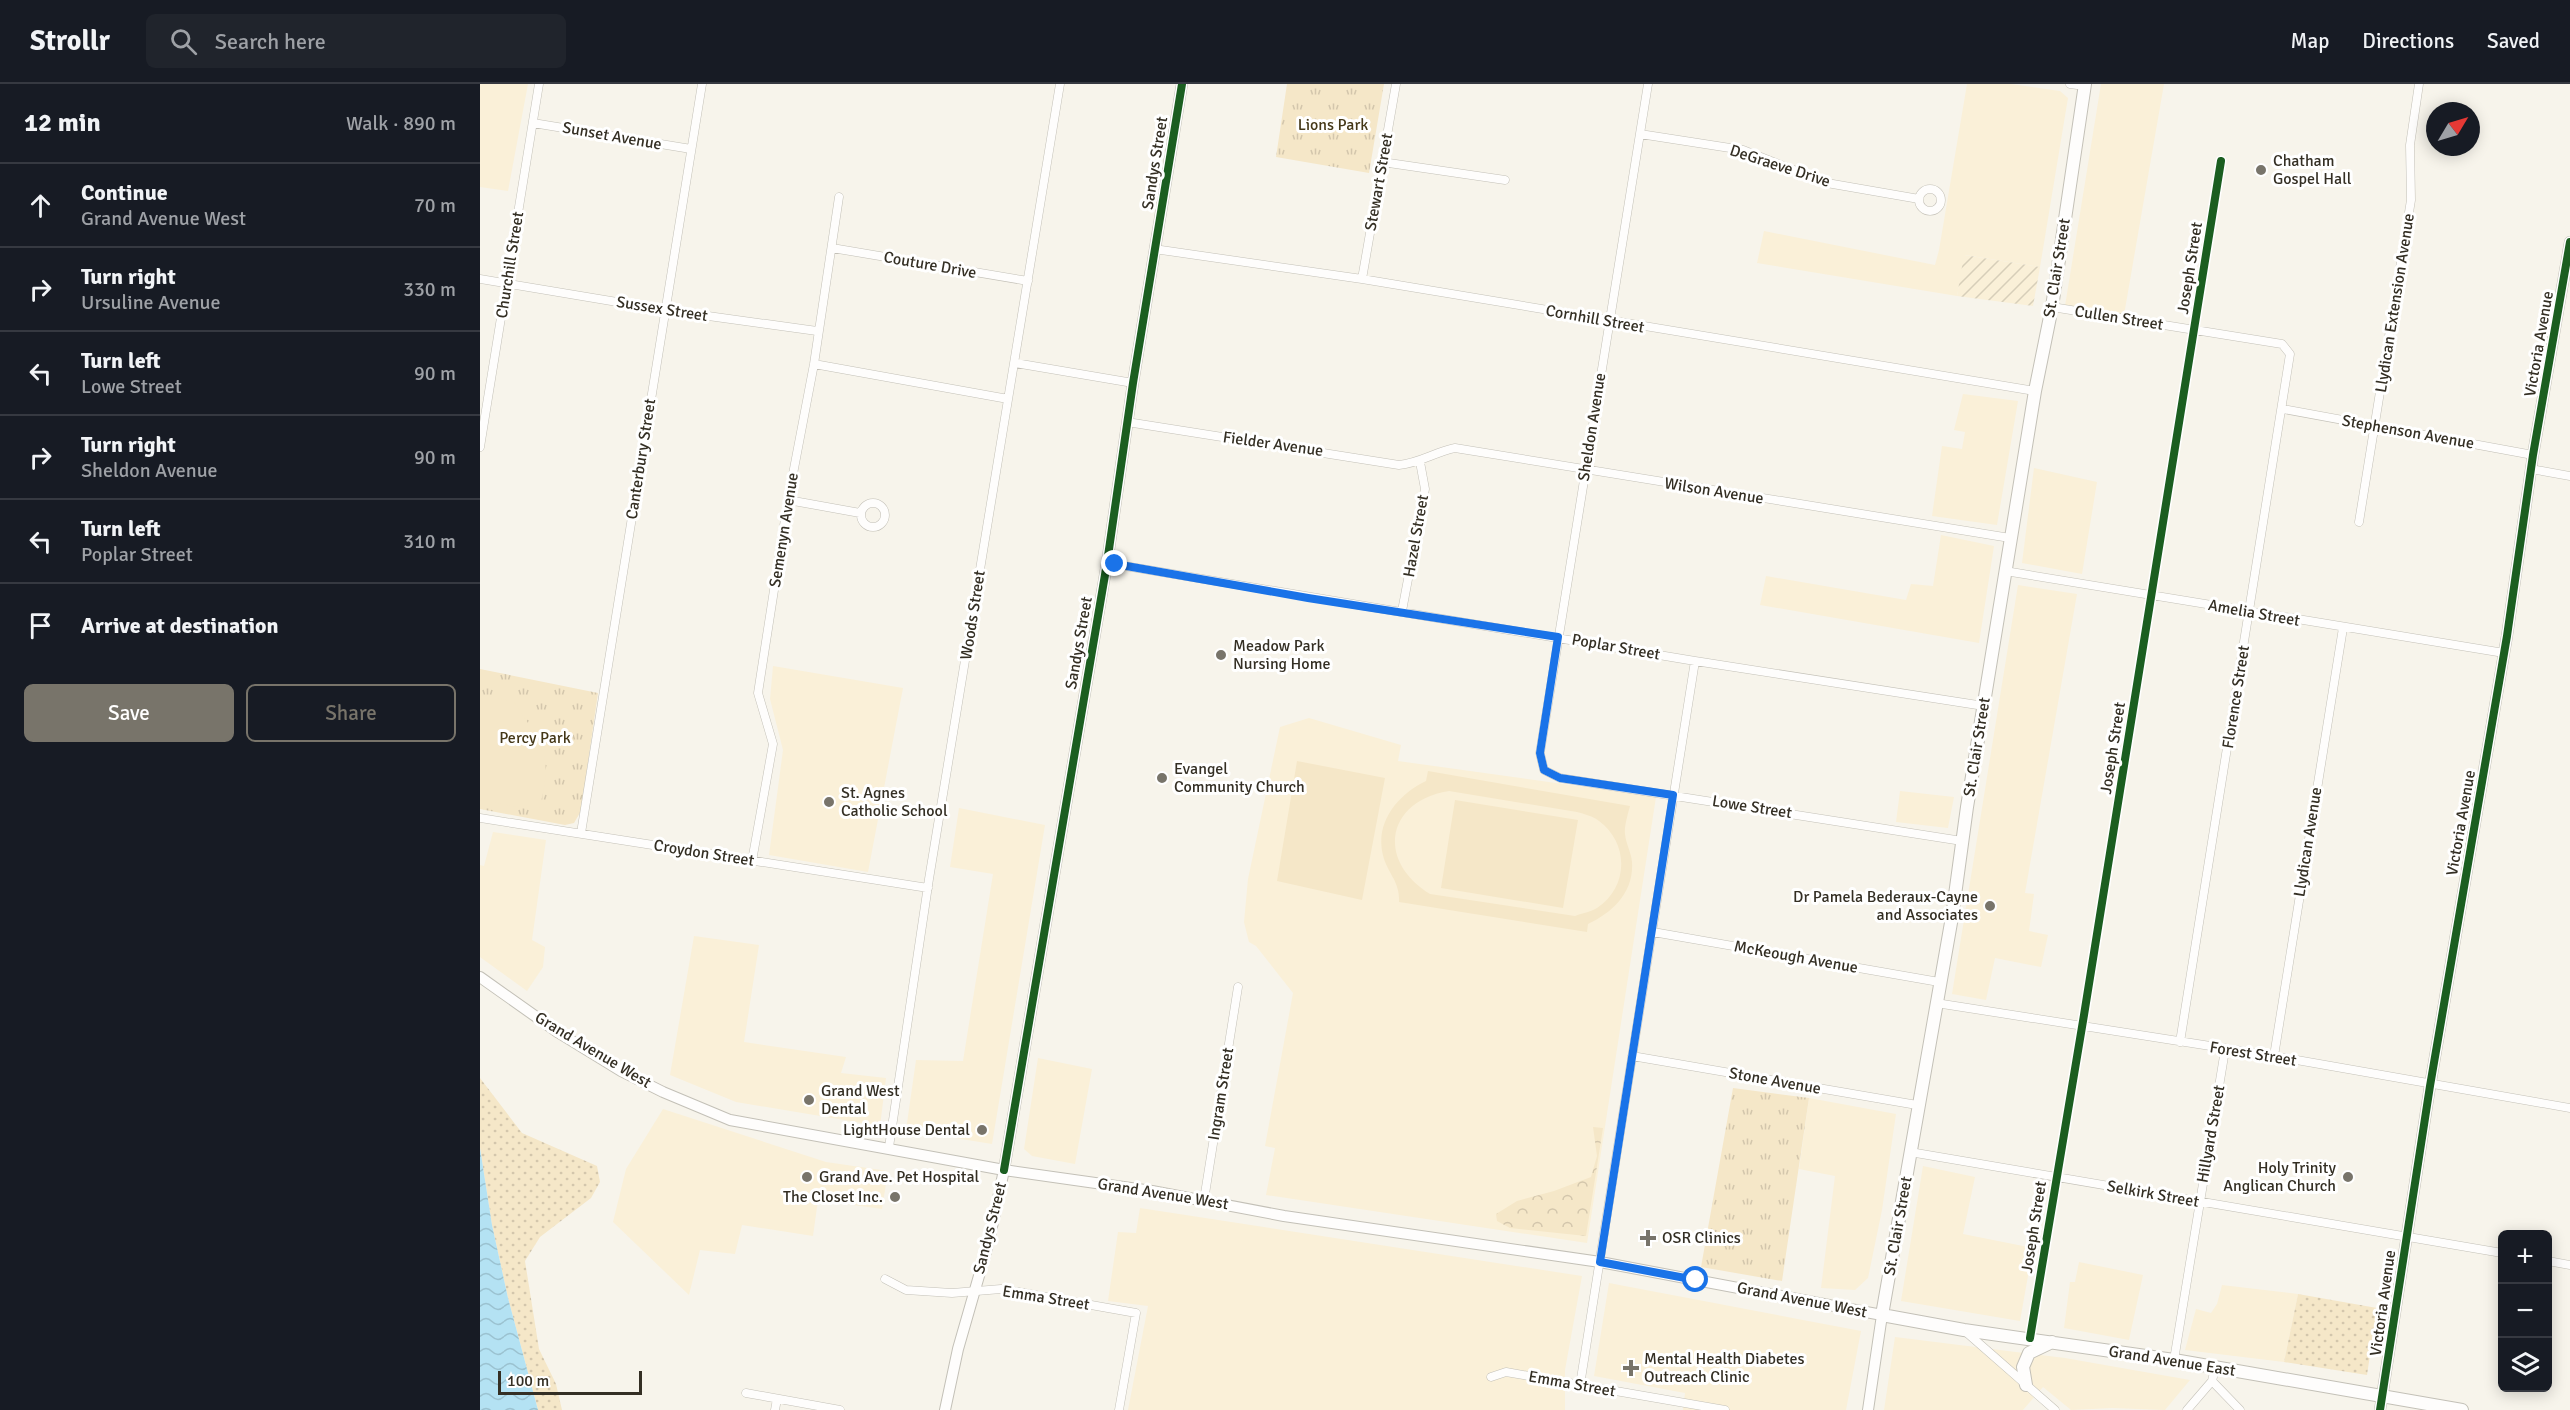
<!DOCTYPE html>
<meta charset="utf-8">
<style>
body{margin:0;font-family:Signika,sans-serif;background:#20242c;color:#f1f3f6}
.controls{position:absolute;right:18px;bottom:18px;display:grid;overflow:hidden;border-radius:9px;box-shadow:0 3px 15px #0003}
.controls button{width:54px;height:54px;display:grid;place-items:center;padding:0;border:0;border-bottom:2px solid #363941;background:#171b24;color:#f1f3f6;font:30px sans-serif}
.compass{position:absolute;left:1946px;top:18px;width:54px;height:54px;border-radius:50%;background:#171b24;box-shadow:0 3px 15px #0003;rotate:52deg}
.scale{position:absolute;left:18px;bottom:15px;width:144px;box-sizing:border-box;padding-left:6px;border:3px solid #342f24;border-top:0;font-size:16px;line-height:21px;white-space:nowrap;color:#342f24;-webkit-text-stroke:4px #fff;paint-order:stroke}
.stop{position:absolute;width:18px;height:18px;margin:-14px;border:4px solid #1a73e8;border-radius:50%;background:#fff}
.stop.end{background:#1a73e8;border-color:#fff;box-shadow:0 2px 6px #0008}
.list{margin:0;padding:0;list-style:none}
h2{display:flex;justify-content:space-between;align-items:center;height:78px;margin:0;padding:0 24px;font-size:26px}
h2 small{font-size:20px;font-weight:400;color:#9ea1a6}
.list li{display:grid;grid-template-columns:39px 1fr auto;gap:18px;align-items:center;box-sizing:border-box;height:84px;padding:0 24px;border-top:2px solid #363941}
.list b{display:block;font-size:22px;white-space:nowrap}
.list p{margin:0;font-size:20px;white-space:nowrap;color:#9ea1a6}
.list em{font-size:20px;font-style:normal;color:#9ea1a6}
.actions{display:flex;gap:12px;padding:18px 24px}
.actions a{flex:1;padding:14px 0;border:2px solid #78746a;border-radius:9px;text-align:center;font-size:21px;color:#78746a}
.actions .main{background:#78746a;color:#fff}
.icon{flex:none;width:33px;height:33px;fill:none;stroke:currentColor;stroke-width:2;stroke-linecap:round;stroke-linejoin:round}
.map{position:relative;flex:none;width:2090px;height:1326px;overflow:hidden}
header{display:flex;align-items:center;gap:36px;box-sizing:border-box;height:84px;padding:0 30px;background:#171b24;border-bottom:2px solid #363941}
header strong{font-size:28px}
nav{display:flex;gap:33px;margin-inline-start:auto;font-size:21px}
.search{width:420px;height:54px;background:#20242c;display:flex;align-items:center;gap:15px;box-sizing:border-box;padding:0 21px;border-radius:9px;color:#9ea1a6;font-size:22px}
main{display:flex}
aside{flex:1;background:#171b24}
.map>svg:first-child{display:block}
.built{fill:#faf0d8}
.industrial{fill:url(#industrial-furrows)}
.grass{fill:url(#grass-dots)}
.forest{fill:url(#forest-crowns)}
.park{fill:url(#park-tufts)}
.pitch{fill:#f5e7c8;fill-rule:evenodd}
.water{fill:url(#water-waves)}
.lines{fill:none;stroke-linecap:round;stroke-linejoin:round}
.street-casing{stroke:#c3c0b7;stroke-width:9}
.secondary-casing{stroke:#c3c0b7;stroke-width:12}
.primary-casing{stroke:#c3c0b7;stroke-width:14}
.street{stroke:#fefdfc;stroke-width:8}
.secondary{stroke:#fefdfc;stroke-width:10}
.primary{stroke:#fefdfc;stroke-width:12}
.cycleway-casing{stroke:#fff;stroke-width:11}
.cycleway{stroke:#1b5e20;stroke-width:8}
.route{stroke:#1a73e8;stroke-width:8}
.poi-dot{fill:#78746a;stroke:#fff;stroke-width:2}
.labels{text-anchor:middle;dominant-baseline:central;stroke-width:6;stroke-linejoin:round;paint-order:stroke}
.park-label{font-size:16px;fill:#443717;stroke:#fff}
.street-label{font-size:16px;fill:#342f24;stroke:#fff}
.poi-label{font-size:16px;fill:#342f24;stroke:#fff;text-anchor:start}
</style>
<header>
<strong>Strollr</strong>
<div class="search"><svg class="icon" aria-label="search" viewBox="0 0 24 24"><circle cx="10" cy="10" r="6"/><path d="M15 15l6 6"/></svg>Search here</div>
<nav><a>Map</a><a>Directions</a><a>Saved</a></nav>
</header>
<main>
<aside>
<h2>12 min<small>Walk · 890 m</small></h2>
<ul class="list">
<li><svg class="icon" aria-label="ahead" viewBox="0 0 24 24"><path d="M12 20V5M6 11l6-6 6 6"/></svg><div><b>Continue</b><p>Grand Avenue West</p></div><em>70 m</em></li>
<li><svg class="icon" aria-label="right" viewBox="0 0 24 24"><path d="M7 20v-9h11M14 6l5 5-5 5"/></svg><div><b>Turn right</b><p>Ursuline Avenue</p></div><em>330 m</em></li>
<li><svg class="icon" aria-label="left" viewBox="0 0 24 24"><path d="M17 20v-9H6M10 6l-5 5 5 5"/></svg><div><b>Turn left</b><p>Lowe Street</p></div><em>90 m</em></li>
<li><svg class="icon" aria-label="right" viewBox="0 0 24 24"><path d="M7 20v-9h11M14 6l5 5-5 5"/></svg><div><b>Turn right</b><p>Sheldon Avenue</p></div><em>90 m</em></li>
<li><svg class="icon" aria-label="left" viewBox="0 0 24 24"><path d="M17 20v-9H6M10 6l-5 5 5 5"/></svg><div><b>Turn left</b><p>Poplar Street</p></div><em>310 m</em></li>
<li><svg class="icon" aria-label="arrive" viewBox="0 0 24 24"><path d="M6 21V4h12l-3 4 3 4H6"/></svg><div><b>Arrive at destination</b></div></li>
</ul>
<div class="actions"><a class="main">Save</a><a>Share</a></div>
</aside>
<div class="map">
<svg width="2090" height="1326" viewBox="0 0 2090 1326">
<defs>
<pattern id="industrial-furrows" width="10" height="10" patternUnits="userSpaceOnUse" patternTransform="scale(1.5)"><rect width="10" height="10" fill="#faf0d8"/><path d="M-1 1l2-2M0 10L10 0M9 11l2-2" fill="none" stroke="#d7ceb9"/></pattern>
<pattern id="grass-dots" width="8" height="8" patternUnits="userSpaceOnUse" patternTransform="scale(1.5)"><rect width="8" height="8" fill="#f5e7c8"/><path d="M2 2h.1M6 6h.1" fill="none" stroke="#d3c6ac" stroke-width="1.8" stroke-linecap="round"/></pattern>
<pattern id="forest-crowns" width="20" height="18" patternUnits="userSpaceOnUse" patternTransform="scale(1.5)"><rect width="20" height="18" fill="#f5e7c8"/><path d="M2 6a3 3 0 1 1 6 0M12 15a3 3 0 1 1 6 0" fill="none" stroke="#d3c6ac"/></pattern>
<pattern id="park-tufts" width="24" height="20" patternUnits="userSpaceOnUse" patternTransform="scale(1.5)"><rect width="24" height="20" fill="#f5e7c8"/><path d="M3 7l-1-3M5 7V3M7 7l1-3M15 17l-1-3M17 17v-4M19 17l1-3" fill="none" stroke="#d3c6ac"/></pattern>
<pattern id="water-waves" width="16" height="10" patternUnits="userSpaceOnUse" patternTransform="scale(1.5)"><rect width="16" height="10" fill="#b4e2f3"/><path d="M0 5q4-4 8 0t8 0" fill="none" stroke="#9bc2d0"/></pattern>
</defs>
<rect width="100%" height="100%" fill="#f7f4eb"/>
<path class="built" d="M0 0H48L28 107 0 103Z
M1487 0H1531L1580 7 1588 14 1560 183 1485 171 1477 212 1277 179 1284 147 1455 181 1459 166Z
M1621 0H1684L1644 231 1585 222Z
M1483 310 1538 317 1517 441 1452 432 1462 362 1482 365 1485 348 1474 346Z
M1554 384 1617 398 1602 490 1542 479Z
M1461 451 1514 462 1499 559 1280 521 1286 492 1426 516 1431 500 1453 502Z
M1538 501 1597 510 1545 809 1554 810 1549 847 1568 851 1561 883 1515 874 1506 916 1472 910Z
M293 582 423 604 388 788 289 771 303 666 290 615Z
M829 634 921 661 918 677 1176 713 1107 1159 786 1111 795 1064 785 1062 813 909 776 862 769 858 764 838 768 795 800 643Z
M1420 707 1474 713 1468 744 1416 738Z
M479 724 565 741 512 1060 426 1046 436 976 483 977 513 790 470 783Z
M13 748 66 756 52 856 65 863 63 883 47 907 0 873V781L4 782Z
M214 852 279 861 264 958 366 973 361 989 406 994 400 1042 256 1018 190 991Z
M558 974 612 985 595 1080 552 1072 544 1065Z
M1329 1014 1416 1030 1402 1126 1388 1194 1375 1206 1341 1204 1355 1092 1319 1085Z
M183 1025 346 1078 408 1087 402 1125 338 1116 333 1152 262 1141 255 1170 220 1166 209 1211 133 1138 146 1085Z
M1443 1082 1495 1093 1483 1150 1553 1164 1540 1237 1421 1217Z
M660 1124 1102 1192 1085 1286V1326H648L668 1222 628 1217 638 1148 656 1149Z
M1599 1178 1663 1191 1649 1256 1584 1244 1590 1198H1595Z
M1129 1199 1381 1247 1366 1326H1203L1205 1309 1114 1292Z
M1742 1201 1818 1210 1804 1278 1705 1266 1716 1225 1731 1229 1737 1220Z
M1415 1253 1585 1274 1710 1296 1685 1326 1632 1324 1591 1326 1563 1303 1543 1326H1404Z"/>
<path class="industrial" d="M1484 171 1560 183 1553 222 1477 212Z"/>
<path class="grass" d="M0 994 42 1049 117 1082 120 1098 111 1114 60 1153 45 1177 59 1265 76 1300 82 1326H58L28 1214 12 1141 0 1064Z
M1818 1210 1897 1224 1887 1291 1804 1278Z"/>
<path class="forest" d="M1113 1043 1123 1044 1106 1152 1030 1144 1017 1137 1016 1130 1037 1117 1074 1107 1111 1093 1117 1072Z"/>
<path class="park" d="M807 0H904L889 89 796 73Z
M0 585 118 609 101 727 94 739 85 741 0 725Z
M1253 1004 1329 1014 1302 1197 1221 1183Z"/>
<path class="pitch" d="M0 610 34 618C65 665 73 670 59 727L0 716Z
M817 677 905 694 882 816 797 797Z
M948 687 1150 722C1148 730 1144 742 1145 750 1146 760 1151 768 1152 778 1154 808 1133 828 1108 840L1107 848 919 818C920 799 910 792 904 775 893 740 917 711 946 697ZM969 707 1097 728C1104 730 1113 732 1119 737 1149 759 1149 803 1117 824 1111 828 1102 829 1095 832L950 810C896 777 906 717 969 707Z
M975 716 1098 736 1083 824 961 804Z"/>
<path class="water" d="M0 1064 12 1141 28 1214 58 1326H0Z"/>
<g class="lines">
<defs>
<path id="street" d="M1168 0 1060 669 1064 686 1080 694 1482 757
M1590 0 1605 2
M53 39 211 65
M1160 50 1263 66 1347 99 1439 115
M902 78 1025 96
M1439 116a11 11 0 1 1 22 0a11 11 0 1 1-22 0Z
M352 164 548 197
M674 165 882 195 1555 307
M0 195 185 226 337 247
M882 195 916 0
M1572 223 1802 260 1810 270 1700 958
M535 279 653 299
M334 280 528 315
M1803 325 2053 371
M647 338 919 381C940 379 955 368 975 364L1530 454
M0 363 59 0
M2051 385 2090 392
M308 416 380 429
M381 431a12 12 0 1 1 24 0a12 12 0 1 1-24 0Z
M1879 438 1931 116 1930 61 1939 0
M627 479 1215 577 1504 622
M1525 487 2024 569
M922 527 945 405 940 378
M0 734 448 804
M101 749 222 0
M272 777 293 660 278 609 308 416 334 280 359 113
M1173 848 1459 898
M1456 919 1794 972 2090 1024
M1152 972 1437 1021
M1794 972 1863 544
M409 1063 449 795 580 0
M1430 1068 2022 1169
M724 1116 758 903
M2068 1177 2090 1181
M405 1195 426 1206 472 1209 521 1205 656 1229 639 1326
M1486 1248 1575 1326
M1550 1254 1604 931 1741 77
M1694 1276 1745 966
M1011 1293 1026 1288 1245 1326
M1732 1297 1760 1326
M1100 1301 1215 577
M266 1309 360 1326
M295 1326 297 1315
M1707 1326 1732 1297 1735 1284"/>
<path id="secondary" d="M0 893 79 949 141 987 183 1008 250 1036 524 1086 672 1107 804 1132 1120 1178 1402 1231 1388 1326
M465 1326 478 1265 509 1157 524 1086 627 479 653 299 702 0
M1900 1326 1950 1002 2027 552 2053 371 2090 158"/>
<path id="primary" d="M1605 0 1572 223 1555 307 1487 723 1472 833 1402 1231 1484 1246 1694 1276 1982 1326
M1546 1301 1543 1283 1549 1269 1572 1258"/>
</defs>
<use href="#street" class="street-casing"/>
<use href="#secondary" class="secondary-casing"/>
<use href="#primary" class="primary-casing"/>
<use href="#street" class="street"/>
<use href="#secondary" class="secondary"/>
<use href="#primary" class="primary"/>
<defs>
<path id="cycleway" d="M524 1086 627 479 653 299 702 0
M1550 1254 1604 931 1741 77
M1900 1326 1950 1002 2027 552 2053 371 2090 158"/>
</defs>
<use href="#cycleway" class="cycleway-casing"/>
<use href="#cycleway" class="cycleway"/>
</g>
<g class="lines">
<path class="route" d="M635 480 828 514 1078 553 1060 669 1064 686 1080 694 1193 711 1120 1178 1216 1196"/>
</g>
<g class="poi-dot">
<circle cx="1781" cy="86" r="6"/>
<circle cx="741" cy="571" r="6"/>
<circle cx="682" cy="694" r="6"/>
<circle cx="349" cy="718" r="6"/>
<circle cx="1510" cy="822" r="6"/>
<circle cx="329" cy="1016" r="6"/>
<circle cx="502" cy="1046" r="6"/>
<circle cx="327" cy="1093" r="6"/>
<circle cx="1868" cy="1093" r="6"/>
<circle cx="415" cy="1113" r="6"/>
<path d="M1165 1145h6v6h6v6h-6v6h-6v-6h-6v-6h6z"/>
<path d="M1148 1275h6v6h6v6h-6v6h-6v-6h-6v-6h6z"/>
</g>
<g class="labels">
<g class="park-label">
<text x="853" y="41">Lions Park</text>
<text x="55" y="654">Percy Park</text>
</g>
<g class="street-label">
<text transform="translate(132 52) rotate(10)">Sunset Avenue</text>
<text transform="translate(675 79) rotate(-81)">Sandys Street</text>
<text transform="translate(1300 82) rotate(18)">DeGraeve Drive</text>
<text transform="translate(899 98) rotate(-80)">Stewart Street</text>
<text transform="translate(30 181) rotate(-81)">Churchill Street</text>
<text transform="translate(450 181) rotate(10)">Couture Drive</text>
<text transform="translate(1577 184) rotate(-81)">St. Clair Street</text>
<text transform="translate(1710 184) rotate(-81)">Joseph Street</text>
<text transform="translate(1915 219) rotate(-81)">Llydican Extension Avenue</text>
<text transform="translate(182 225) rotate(9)">Sussex Street</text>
<text transform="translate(1639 234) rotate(9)">Cullen Street</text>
<text transform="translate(1115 235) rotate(10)">Cornhill Street</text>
<text transform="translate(2059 260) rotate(-80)">Victoria Avenue</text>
<text transform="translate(1112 343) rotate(-81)">Sheldon Avenue</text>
<text transform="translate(1928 348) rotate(10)">Stephenson Avenue</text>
<text transform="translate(793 360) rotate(8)">Fielder Avenue</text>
<text transform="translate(161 375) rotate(-81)">Canterbury Street</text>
<text transform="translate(1234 407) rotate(9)">Wilson Avenue</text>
<text transform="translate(304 446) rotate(-81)">Semenyn Avenue</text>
<text transform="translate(936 452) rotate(-80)">Hazel Street</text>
<text transform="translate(1774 529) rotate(10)">Amelia Street</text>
<text transform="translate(493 531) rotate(-81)">Woods Street</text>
<text transform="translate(599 559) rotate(-80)">Sandys Street</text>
<text transform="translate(1136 563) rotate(10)">Poplar Street</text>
<text transform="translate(1756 613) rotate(-81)">Florence Street</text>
<text transform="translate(1497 663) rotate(-81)">St. Clair Street</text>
<text transform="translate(1633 664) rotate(-81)">Joseph Street</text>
<text transform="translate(1272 723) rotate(9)">Lowe Street</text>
<text transform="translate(1981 739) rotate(-80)">Victoria Avenue</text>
<text transform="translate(1828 758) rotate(-81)">Llydican Avenue</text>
<text transform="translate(224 769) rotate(9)">Croydon Street</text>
<text transform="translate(1316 873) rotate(10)">McKeough Avenue</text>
<text transform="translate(113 966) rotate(31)">Grand Avenue West</text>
<text transform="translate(1773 970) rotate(9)">Forest Street</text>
<text transform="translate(1295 997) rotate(10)">Stone Avenue</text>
<text transform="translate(741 1010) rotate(-81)">Ingram Street</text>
<text transform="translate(1731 1050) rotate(-80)">Hillyard Street</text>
<text transform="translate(683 1110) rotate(9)">Grand Avenue West</text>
<text transform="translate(1673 1110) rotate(10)">Selkirk Street</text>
<text transform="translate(1418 1142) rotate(-80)">St. Clair Street</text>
<text transform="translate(1554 1143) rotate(-81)">Joseph Street</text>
<text transform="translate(510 1144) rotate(-76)">Sandys Street</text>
<text transform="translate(566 1214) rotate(9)">Emma Street</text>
<text transform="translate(1322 1216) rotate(11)">Grand Avenue West</text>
<text transform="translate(1903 1219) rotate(-82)">Victoria Avenue</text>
<text transform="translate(1692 1277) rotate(9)">Grand Avenue East</text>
<text transform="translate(1092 1300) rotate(10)">Emma Street</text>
</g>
<g class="poi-label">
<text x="1793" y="77">Chatham<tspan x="1793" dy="18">Gospel Hall</tspan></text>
<text x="753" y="562">Meadow Park<tspan x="753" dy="18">Nursing Home</tspan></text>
<text x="694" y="685">Evangel<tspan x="694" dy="18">Community Church</tspan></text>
<text x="361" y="709">St. Agnes<tspan x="361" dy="18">Catholic School</tspan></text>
<text x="1498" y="813" text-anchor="end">Dr Pamela Bederaux-Cayne<tspan x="1498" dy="18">and Associates</tspan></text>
<text x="341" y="1007">Grand West<tspan x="341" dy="18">Dental</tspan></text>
<text x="490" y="1046" text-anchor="end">LightHouse Dental</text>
<text x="1856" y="1084" text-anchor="end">Holy Trinity<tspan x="1856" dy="18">Anglican Church</tspan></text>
<text x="339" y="1093">Grand Ave. Pet Hospital</text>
<text x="403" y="1113" text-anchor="end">The Closet Inc.</text>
<text x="1182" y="1154">OSR Clinics</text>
<text x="1164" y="1275">Mental Health Diabetes<tspan x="1164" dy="18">Outreach Clinic</tspan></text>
</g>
</g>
</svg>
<div class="controls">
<button>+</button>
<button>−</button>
<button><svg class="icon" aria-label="layers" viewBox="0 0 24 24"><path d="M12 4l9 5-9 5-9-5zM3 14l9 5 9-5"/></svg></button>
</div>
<svg class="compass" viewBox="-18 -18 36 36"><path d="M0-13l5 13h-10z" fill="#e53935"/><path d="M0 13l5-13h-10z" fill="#9ea1a6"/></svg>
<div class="scale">100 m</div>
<div class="stop" style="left:1216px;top:1196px"></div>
<div class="stop end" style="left:635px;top:480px"></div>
</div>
</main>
